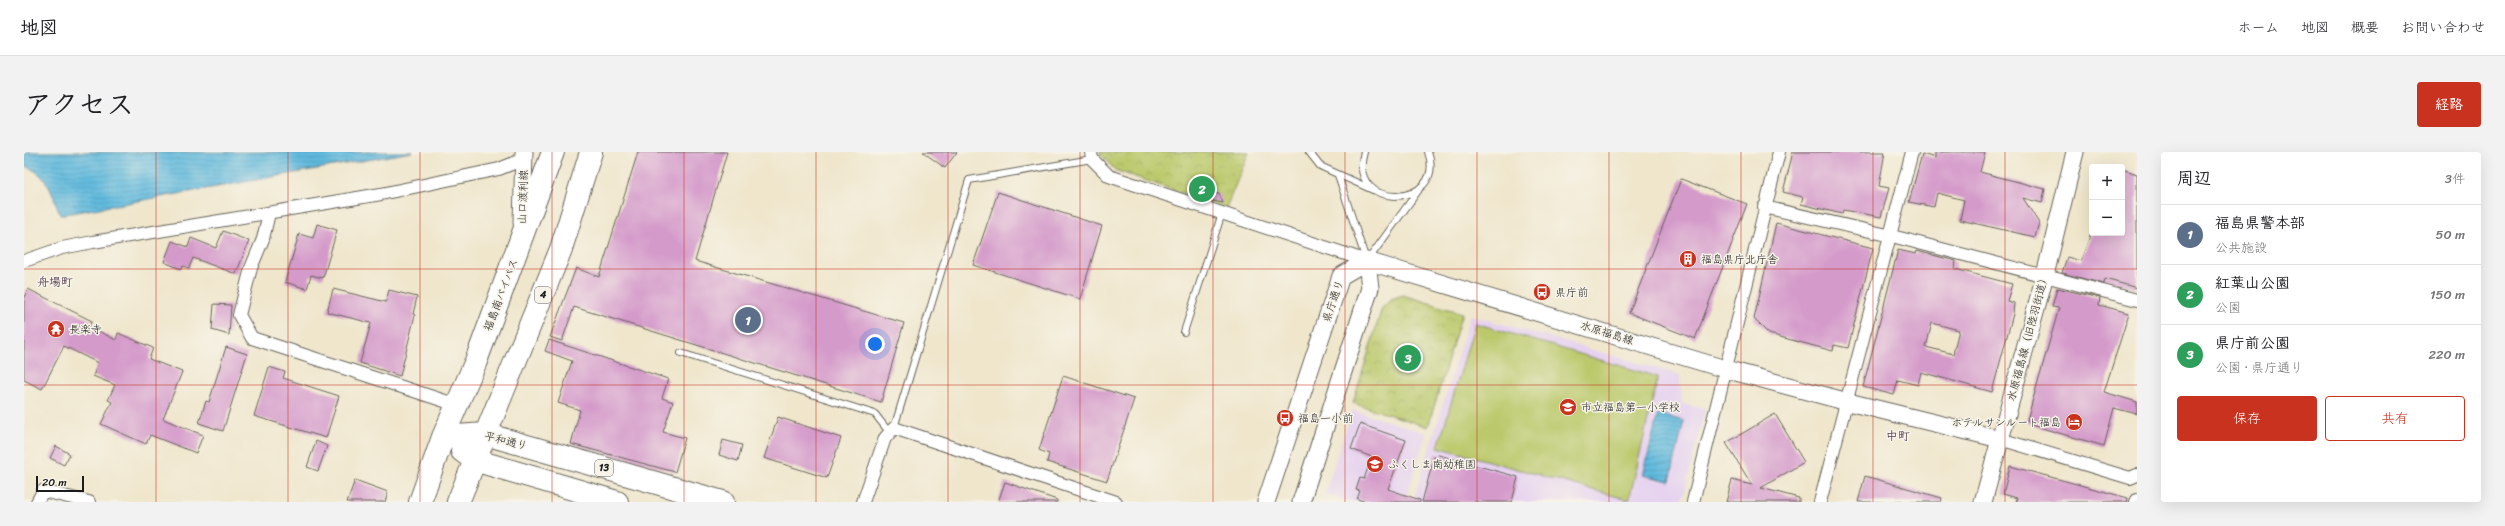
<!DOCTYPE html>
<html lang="ja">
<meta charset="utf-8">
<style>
body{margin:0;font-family:Sriracha,"Klee One",sans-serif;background:#f2f2f2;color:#202124}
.controls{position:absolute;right:12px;top:12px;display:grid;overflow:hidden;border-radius:4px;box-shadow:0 4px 16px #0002}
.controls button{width:36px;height:36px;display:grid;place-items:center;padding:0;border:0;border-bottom:1px solid #e0e0e0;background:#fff;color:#202124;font:20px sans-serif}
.scale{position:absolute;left:12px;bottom:10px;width:48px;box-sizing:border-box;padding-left:4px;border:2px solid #1c1c1c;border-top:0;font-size:11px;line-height:14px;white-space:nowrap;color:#1c1c1c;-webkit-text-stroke:3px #f7f3e8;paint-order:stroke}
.you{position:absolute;left:851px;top:192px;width:14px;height:14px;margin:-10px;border:3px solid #fff;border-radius:50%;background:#1a73e8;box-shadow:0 0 0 6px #1a73e833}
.badge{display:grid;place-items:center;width:26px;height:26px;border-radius:50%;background:#c8321e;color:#fff;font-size:13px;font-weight:700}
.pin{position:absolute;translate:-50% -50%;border:2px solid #fff;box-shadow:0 1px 4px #0006}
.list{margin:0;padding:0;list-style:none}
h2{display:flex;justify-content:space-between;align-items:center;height:52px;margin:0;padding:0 16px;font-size:17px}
h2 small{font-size:13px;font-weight:400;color:#757577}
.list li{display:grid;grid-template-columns:26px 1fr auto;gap:12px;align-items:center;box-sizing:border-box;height:60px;padding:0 16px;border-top:1px solid #e0e0e0}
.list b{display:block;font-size:15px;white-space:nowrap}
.list p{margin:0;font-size:13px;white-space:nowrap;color:#757577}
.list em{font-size:13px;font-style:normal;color:#757577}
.actions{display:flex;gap:8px;padding:12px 16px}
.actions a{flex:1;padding:9px 0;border:1px solid #c8321e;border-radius:4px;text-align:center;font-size:14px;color:#c8321e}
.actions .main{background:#c8321e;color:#fff}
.map{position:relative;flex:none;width:2113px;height:350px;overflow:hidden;border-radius:4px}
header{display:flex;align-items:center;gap:24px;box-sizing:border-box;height:56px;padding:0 20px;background:#fff;border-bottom:1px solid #e0e0e0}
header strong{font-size:19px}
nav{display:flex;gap:22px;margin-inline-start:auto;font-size:14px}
.intro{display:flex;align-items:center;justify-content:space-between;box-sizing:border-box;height:96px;padding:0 24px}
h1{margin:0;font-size:28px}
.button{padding:10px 18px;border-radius:4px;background:#c8321e;color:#fff;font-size:14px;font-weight:700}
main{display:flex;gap:24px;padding:0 24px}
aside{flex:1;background:#fff;border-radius:4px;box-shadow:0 4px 16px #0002}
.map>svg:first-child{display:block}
.built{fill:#e6d2f0}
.park{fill:url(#park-crowns);stroke:#6c7244}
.garden{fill:#bbc96c;stroke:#6c7244}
.water{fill:url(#water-rules);stroke:#3e6b7d}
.building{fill:#d49aca;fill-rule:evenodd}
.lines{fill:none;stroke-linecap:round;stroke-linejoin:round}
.lane-casing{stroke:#66635a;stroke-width:8}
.street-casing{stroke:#66635a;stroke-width:14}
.secondary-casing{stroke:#66635a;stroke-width:19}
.highway-casing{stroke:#66635a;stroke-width:24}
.lane{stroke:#fff;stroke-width:6}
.street{stroke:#fff;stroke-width:12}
.secondary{stroke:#fff;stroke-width:17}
.highway{stroke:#fff;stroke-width:22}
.grid{fill:none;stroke:#c8321e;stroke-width:1;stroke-opacity:0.55}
.labels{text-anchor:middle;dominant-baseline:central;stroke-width:3;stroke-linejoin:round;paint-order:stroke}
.shield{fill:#f7f3e8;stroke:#5e5c59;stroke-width:1}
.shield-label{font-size:10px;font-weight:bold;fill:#1c1c1c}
.street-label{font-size:11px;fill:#1c1c1c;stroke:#f7f3e8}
.poi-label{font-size:11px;fill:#1c1c1c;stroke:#f7f3e8;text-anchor:start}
.neighbourhood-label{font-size:12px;font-weight:bold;fill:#5c4859;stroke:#f7f3e8}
</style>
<header>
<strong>地図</strong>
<nav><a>ホーム</a><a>地図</a><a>概要</a><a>お問い合わせ</a></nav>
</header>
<div class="intro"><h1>アクセス</h1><a class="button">経路</a></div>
<main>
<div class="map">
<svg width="2113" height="350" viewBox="0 0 2113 350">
<defs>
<pattern id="park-crowns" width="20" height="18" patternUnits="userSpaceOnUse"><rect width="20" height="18" fill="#bbc96c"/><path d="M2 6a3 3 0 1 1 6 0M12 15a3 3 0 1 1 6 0" fill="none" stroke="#a0ac5d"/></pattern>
<pattern id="water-rules" width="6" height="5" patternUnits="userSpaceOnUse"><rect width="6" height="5" fill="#60bade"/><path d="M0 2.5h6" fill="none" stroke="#539fbe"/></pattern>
</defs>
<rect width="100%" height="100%" fill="#f7f3e8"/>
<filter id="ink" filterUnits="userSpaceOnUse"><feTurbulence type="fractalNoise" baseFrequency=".025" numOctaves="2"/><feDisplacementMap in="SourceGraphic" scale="8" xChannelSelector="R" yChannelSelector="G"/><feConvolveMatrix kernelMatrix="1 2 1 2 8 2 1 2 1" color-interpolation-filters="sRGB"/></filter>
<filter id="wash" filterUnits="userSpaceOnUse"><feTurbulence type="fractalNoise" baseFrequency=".012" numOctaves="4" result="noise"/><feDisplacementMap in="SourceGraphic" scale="16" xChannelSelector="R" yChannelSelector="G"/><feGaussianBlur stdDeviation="0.9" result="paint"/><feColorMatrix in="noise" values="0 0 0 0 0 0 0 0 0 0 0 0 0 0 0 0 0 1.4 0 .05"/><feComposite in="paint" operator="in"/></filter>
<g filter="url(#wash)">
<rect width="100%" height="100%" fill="#efe6cc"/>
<path class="built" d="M1446 163 1656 223 1658 252 1681 257 1658 350H1389Z
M1328 258 1402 281 1381 350H1327L1301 342Z"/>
<path class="park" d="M1075 0H1225L1202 56 1091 18Z
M1379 143 1438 161 1404 275 1329 251 1358 156 1367 147Z"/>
<path class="garden" d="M1451 171 1634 225 1605 348 1414 295Z"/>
<path class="water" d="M0 0H388L36 63C28 42 24 21 0 14Z
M1634 262 1660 269 1646 329 1619 323Z"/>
<g id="blocks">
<path class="building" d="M614 0H703L671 109 880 171 857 250 550 155 538 189 526 185 552 116 575 125Z
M899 0H933L921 16Z
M1769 0H1861L1855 34 1865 36 1857 65 1819 58 1818 62 1777 52 1779 45 1759 40Z
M1911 0H1961L1956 20 2021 37 2018 51 1999 46 2015 71 2011 85 1936 68 1940 48 1913 41 1910 55 1885 50 1898 2 1911 6Z
M2098 17 2113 22V136L2081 127 2080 132 2038 121 2043 105 2057 109 2067 81H2098Z
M1657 27 1723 52 1671 187 1605 161Z
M1179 39 1195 42 1199 51 1183 48Z
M974 40 1078 74 1056 147 949 113Z
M1752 71 1849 96 1824 196 1810 193 1809 199 1745 182 1730 167Z
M293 72 313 78 299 126 287 123 283 137 261 130 275 82 289 86Z
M199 79 225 89 212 122 169 106 165 116 159 114 157 117 140 110 148 89 164 95 167 86 192 96Z
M1874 98 1892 102 1893 99 1932 109 1931 117 1988 132 1983 149 1990 151 1989 162 1968 240 1897 220 1894 233 1874 228 1870 243 1839 235ZM1908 171 1935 178 1929 202 1902 195Z
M2033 136 2076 146 2075 153 2105 161 2080 240 2113 250V262L2090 256 2080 294 2007 273 2003 268 2035 156 2028 155Z
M4 137 68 169 65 174 92 188 94 181 129 196 125 207 158 220 139 267 179 283 172 301 126 283 122 292 77 272 88 250 84 248 91 233 69 224 74 211 40 194 18 237 0 228V145Z
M309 137 362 150 365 138 393 145 389 162 391 163 376 224 336 211 347 171 303 160Z
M190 152 207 153 205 183 188 178Z
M525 188 644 227 638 246 649 250 639 280 661 286 651 320 547 292 556 258 534 251 548 209 521 199Z
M202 195 223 202 199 279 175 271 182 249 185 250Z
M245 215 261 220 259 226 315 244 302 286 230 264Z
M1039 224 1110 247 1083 329 1023 310 1025 302 1015 298Z
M1751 262 1780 310 1737 336 1775 346V350H1702L1708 328 1728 333 1702 291Z
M754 265 817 286 803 326 740 306Z
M1336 272 1382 288 1364 337 1396 348V350H1343L1333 347 1336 339 1332 338 1336 326 1340 327 1348 305 1327 297Z
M699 288 718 293 714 309 695 303Z
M292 289 303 294 294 319 283 315Z
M32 294 46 302 40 313 26 306Z
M1411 302 1494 325 1488 350H1398Z
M1986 314 2104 346 2103 350H1992L1993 346 1979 342Z
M1841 324 1918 346 1917 350H1834Z
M331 328 364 340 361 350H323Z
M981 330 1033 348V350H974Z"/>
</g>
</g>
<g filter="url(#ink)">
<use href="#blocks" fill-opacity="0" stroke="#66635a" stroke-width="1"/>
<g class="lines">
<defs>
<path id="lane" d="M1285 0 1296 14 1349 38
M1340 0C1322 61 1424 56 1404 0
M1314 23 1342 108
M1344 108 1394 39
M1160 180 1198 61
M657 201 851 262 865 280
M870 276 945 28 1068 7"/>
<path id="street" d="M1067 0 1068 7 1085 24 1343 109
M1740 55 1868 84 2113 148
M245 61 239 87 227 116 215 163 228 186 433 253
M0 109 38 96 69 90 357 42 475 17 500 7
M1976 287 2106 326 2113 323
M13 350 19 339 65 350
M839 350 861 286 870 276 1092 350
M1669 350 1755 0
M1796 350 1888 0
M2112 350 2113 348"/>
<path id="secondary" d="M498 71 500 0
M1343 109 1701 217 1824 250 1976 287
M1242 350 1317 124 1343 109
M1277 350 1346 136 1343 109
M1959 350 2021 123 2051 0"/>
<path id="highway" d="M419 285 461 282 699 350
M438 299 450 308 593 350
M396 350 419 285 452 209 529 0
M434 350 537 97 567 0"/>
</defs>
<use href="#lane" class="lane-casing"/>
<use href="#street" class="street-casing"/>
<use href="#secondary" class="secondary-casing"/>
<use href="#highway" class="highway-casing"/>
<use href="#lane" class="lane"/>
<use href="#street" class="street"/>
<use href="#secondary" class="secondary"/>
<use href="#highway" class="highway"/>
</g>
</g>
<path class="grid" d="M132 0V350M264 0V350M396 0V350M528 0V350M660 0V350M792 0V350M924 0V350M1056 0V350M1189 0V350M1321 0V350M1453 0V350M1585 0V350M1717 0V350M1849 0V350M1981 0V350M0 117H2113M0 233H2113"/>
<defs>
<symbol id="building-disc" viewBox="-11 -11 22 22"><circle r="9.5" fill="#c8321e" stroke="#f7f3e8"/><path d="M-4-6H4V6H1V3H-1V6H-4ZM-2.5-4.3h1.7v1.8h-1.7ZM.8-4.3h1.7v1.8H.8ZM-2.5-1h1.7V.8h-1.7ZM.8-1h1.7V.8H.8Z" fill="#fff"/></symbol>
<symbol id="bus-disc" viewBox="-11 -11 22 22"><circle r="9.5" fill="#c8321e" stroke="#f7f3e8"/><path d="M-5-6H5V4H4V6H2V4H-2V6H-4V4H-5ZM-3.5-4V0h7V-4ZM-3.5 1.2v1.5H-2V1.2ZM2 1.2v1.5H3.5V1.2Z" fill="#fff"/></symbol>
<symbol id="temple-disc" viewBox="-11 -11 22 22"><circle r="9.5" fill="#c8321e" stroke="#f7f3e8"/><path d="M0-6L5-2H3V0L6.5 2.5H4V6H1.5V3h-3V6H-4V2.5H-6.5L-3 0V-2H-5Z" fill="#fff"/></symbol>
<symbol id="school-disc" viewBox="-11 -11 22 22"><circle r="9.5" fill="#c8321e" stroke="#f7f3e8"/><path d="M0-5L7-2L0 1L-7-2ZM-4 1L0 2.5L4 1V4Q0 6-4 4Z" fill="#fff"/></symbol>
<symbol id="hotel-disc" viewBox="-11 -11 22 22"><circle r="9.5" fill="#c8321e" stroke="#f7f3e8"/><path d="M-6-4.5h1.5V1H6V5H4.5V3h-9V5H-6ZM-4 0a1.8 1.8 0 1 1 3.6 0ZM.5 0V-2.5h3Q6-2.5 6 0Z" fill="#fff"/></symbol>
</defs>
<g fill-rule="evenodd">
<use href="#building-disc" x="1654" y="97" width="20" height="20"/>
<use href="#bus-disc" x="1508" y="130" width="20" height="20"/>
<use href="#temple-disc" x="22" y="167" width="20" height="20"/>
<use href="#school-disc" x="1534" y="245" width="20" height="20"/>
<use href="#bus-disc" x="1251" y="256" width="20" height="20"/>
<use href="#hotel-disc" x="2040" y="260" width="20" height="20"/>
<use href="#school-disc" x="1341" y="302" width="20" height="20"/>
</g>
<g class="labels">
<g class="shield">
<rect x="511" y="135" width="16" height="16" rx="3"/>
<rect x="571" y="308" width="18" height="16" rx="3"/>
</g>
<g class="shield-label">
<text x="519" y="143">4</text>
<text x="580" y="316">13</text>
</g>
<g class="street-label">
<text transform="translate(499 45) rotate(-88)">山口渡利線</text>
<text transform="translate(477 143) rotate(-69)">福島南バイパス</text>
<text transform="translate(1309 149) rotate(-71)">県庁通り</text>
<text transform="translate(1583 181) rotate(17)">水原福島線</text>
<text transform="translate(2004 185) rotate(-75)">水原福島線（旧陸羽街道）</text>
<text transform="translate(482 289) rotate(14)">平和通り</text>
</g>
<g class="poi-label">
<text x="1677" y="107">福島県庁北庁舎</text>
<text x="1531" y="140">県庁前</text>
<text x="45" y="177">長楽寺</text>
<text x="1557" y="255">市立福島第一小学校</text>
<text x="1274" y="266">福島一小前</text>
<text x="2037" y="270" text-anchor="end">ホテルサンルート福島</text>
<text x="1364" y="312">ふくしま南幼稚園</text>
</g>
<g class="neighbourhood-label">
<text x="31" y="130">舟場町</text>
<text x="1874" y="284">中町</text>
</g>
</g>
</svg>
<div class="controls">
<button>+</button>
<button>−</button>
</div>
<div class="scale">20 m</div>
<div class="you"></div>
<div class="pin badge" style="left:724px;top:168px;background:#5c6f8a">1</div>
<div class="pin badge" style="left:1178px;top:37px;background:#2e9e5b">2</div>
<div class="pin badge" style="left:1384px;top:206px;background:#2e9e5b">3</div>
</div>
<aside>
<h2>周辺<small>3件</small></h2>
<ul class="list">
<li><span class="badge" style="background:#5c6f8a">1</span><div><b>福島県警本部</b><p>公共施設</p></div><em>50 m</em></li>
<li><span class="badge" style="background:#2e9e5b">2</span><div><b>紅葉山公園</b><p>公園</p></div><em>150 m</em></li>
<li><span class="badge" style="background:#2e9e5b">3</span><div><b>県庁前公園</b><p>公園 · 県庁通り</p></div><em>220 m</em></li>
</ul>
<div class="actions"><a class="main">保存</a><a>共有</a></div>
</aside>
</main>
